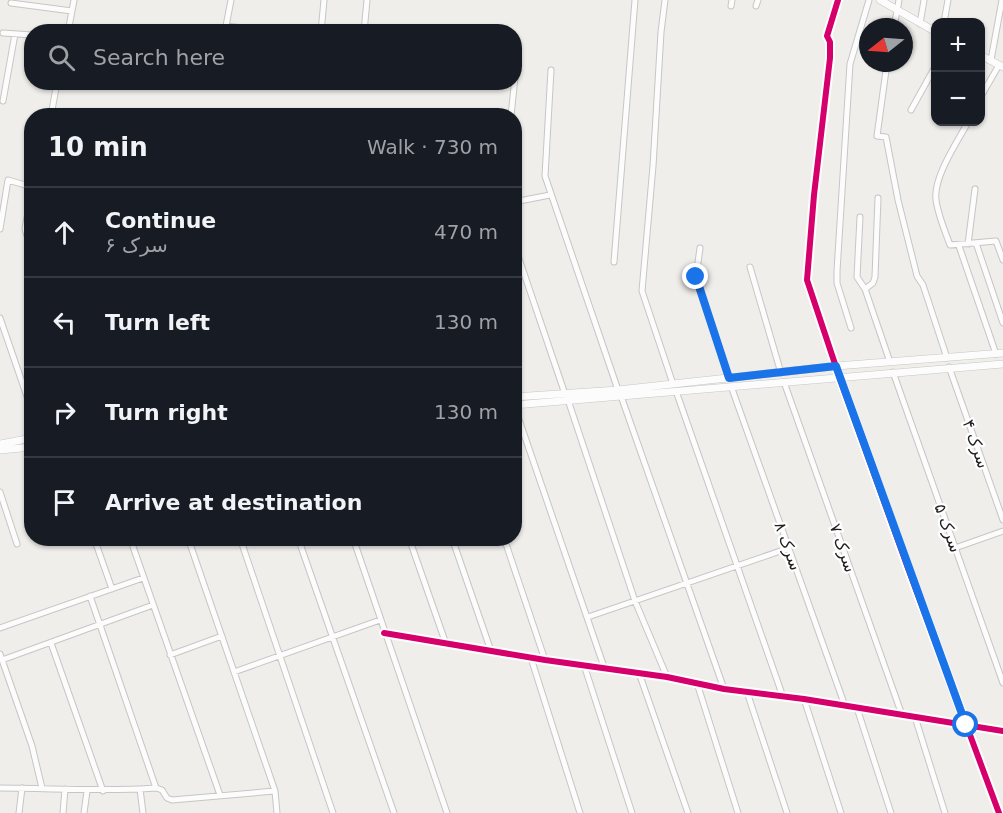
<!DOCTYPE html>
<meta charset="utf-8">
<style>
body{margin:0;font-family:"DejaVu Sans","Noto Sans Arabic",sans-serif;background:#242831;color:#f1f3f6}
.controls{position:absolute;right:18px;top:18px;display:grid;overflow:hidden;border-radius:12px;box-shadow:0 2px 4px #0004}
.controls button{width:54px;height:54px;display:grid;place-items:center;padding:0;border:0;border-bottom:2px solid #363941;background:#171b24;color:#f1f3f6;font:30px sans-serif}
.compass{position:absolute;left:859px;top:18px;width:54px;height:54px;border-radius:50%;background:#171b24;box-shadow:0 2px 4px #0004;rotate:253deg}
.stop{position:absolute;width:18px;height:18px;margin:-14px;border:4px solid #1a73e8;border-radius:50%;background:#fff}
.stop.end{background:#1a73e8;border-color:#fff;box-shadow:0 2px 6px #0008}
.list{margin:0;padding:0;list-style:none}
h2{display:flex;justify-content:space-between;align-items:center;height:78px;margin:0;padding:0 24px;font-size:26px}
h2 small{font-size:20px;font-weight:400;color:#9ea1a6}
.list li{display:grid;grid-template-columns:39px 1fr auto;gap:18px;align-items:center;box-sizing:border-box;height:90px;padding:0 24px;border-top:2px solid #363941}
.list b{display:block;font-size:22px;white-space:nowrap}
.list p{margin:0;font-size:20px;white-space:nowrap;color:#9ea1a6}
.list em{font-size:20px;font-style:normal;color:#9ea1a6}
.icon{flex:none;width:33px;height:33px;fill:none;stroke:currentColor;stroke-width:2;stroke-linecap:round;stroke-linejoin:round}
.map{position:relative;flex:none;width:1003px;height:813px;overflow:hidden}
.search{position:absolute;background:#171b24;box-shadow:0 2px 4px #0004;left:24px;top:24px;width:498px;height:66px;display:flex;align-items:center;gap:15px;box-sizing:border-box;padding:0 21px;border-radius:24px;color:#9ea1a6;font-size:22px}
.panel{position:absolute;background:#171b24;box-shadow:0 2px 4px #0004;left:24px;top:108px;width:498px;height:438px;border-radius:24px}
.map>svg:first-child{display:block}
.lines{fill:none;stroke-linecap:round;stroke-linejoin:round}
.minor-casing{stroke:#c6c6c4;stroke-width:7}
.tertiary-casing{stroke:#c6c6c4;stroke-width:8}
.minor{stroke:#fdfcfc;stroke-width:5}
.tertiary{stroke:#fdfcfc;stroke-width:7}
.cycleway-casing{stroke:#fff;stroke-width:10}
.cycleway{stroke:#d6006c;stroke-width:6}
.route{stroke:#1a73e8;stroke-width:8}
.labels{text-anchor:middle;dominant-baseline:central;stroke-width:4.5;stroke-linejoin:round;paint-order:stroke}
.street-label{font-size:16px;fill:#212121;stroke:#fff}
</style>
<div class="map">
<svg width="1003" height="813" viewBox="0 0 1003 813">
<rect width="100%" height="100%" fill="#efeeeb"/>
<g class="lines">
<defs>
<path id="minor" d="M231 0 226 26 276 32
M665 0 661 32 653 166 642 291 673 384
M838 0 827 36 830 42V58L814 195 807 280 839 376 908 568 999 813
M11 3 72 11
M731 6 732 0
M756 6 758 0
M944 22 948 0
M920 24 924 0
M894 27 899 0
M68 32 74 0
M321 32 324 0
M364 32 367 0
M3 33 32 35
M30 54 32 55
M991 60 1002 0
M887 63 877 136 886 137 898 200 917 276 923 285 947 358
M551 70 545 176 618 390
M980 98 999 65
M3 101 15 34
M911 110 936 65
M51 116 57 82
M511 116 515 77
M968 122C958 141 933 177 936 200 938 215 945 231 950 245L996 241 1003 260
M32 189 25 229 32 252
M514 202 550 195
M860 217 857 277 865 289 890 362
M0 229 8 180 32 187
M976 243 1003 323
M514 244 565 394
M968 244 975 189
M959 246 996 354
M700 248 696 277 699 288 729 378
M614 262 635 0
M750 267 781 373
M865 289 873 283 875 277 878 198
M0 318 32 411
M851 328 837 283V271L850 64 869 0
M949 367 1003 520
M893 372 1003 683
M784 382 902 715
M731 386 845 706
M676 391 783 697
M621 396 724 689
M568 400 635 601 667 677
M514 405 604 667
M0 492 17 544
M94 538 112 589
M130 538 220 795
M188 538 275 791
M240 538 333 813
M298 538 394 813
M353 538 447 813
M409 538 446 644
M452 538 491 651
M504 538 545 660
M955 548 1003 531
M90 596 156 788
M588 617 789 548
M0 628 143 578
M384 633 545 660 667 677 724 689 804 699 1003 731
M51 643 103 791
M0 654 32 746 42 788
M170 655 222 636
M531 658 580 813
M2 660 153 605
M584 665 632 813
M234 672 380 620
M639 673 688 813
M697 683 738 813
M747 692 787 813
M804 699 841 813
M857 708 891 813
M915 717 945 813
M0 788C53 788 103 792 156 788L162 790 167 798 172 800 275 791 277 813
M140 789 143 813
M19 813 22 788
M63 813 65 789
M84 813 87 791"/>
<path id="tertiary" d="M880 0 936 32
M980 55 1003 67
M514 397 618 390 836 366 1003 353
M514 405 1003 364
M0 444 32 438
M0 450 32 447"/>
</defs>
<use href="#minor" class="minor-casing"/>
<use href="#tertiary" class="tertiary-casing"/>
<use href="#minor" class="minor"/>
<use href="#tertiary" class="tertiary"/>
<defs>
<path id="cycleway" d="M838 0 827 36 830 42V58L814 195 807 280 839 376 908 568 999 813
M384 633 545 660 667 677 724 689 804 699 1003 731"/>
</defs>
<use href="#cycleway" class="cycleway-casing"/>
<use href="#cycleway" class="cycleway"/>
</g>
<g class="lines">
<path class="route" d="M696 277 729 378 836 366 966 725"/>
</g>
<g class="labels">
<g class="street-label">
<text transform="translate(976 444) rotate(71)">سرک ۴</text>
<text transform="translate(948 528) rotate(70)">سرک ۵</text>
<text transform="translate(788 546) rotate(70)">سرک ۸</text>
<text transform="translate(843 548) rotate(71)">سرک ۷</text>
</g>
</g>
</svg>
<div class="controls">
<button>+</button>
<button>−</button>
</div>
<svg class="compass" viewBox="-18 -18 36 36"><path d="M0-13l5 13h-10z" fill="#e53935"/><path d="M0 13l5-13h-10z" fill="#9ea1a6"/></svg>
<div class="stop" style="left:966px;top:725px"></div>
<div class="stop end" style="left:696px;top:277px"></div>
<div class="search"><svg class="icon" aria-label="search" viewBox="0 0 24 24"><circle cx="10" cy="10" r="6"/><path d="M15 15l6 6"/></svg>Search here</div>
<section class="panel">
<h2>10 min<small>Walk · 730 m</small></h2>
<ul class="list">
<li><svg class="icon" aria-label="ahead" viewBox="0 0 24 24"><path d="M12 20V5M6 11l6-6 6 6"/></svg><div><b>Continue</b><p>سرک ۶</p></div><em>470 m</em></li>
<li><svg class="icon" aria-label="left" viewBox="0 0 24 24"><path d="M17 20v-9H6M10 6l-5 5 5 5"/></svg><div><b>Turn left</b></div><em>130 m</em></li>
<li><svg class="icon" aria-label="right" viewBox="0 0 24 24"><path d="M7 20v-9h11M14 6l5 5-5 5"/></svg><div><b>Turn right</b></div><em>130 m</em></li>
<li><svg class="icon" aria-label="arrive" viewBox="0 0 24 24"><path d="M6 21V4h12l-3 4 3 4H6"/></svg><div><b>Arrive at destination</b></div></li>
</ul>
</section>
</div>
